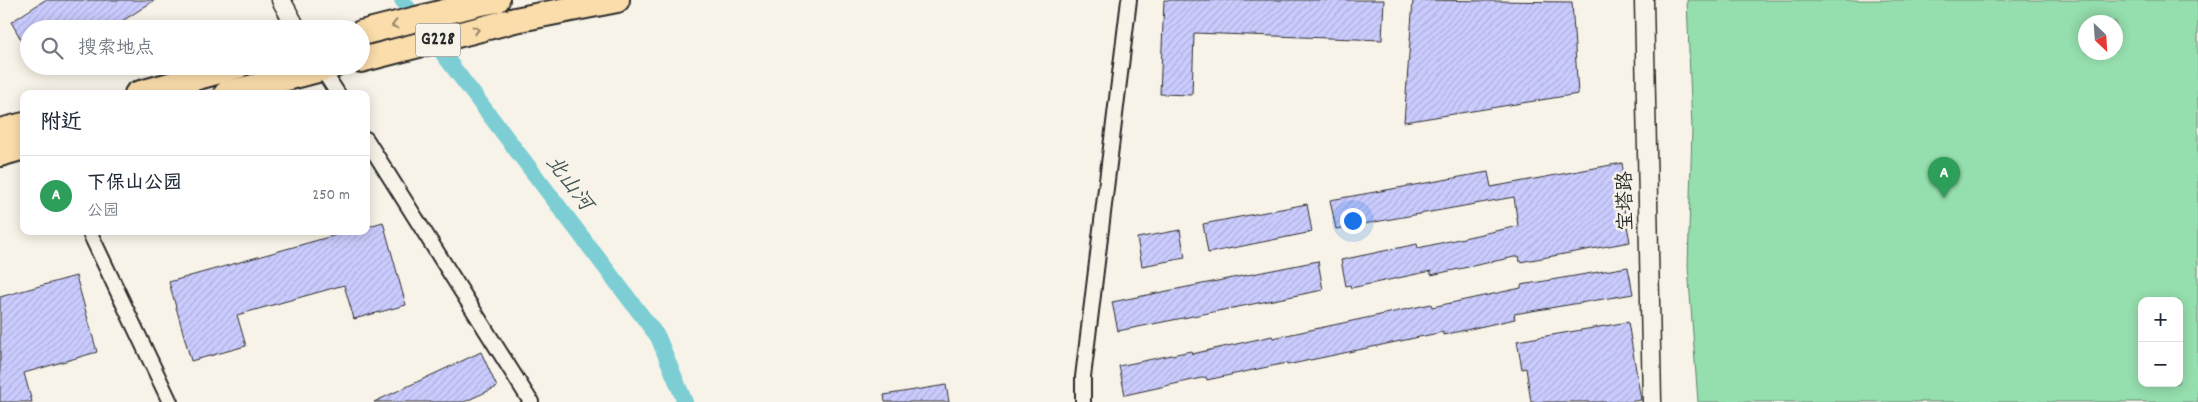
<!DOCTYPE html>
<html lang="zh">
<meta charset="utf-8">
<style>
body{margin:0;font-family:Dekko,"LXGW WenKai TC",sans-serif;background:#f2f2f3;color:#1f2937}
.controls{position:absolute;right:15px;bottom:15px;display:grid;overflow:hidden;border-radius:10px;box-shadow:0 2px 12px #0003}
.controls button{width:45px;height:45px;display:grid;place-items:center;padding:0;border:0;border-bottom:1px solid #e0e1e3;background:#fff;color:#1f2937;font:25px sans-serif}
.compass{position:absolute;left:2078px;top:15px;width:45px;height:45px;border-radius:50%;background:#fff;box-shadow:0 2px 12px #0003;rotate:155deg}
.you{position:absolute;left:1352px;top:220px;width:18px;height:18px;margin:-12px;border:4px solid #fff;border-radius:50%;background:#1a73e8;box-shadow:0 0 0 8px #1a73e833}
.badge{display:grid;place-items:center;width:32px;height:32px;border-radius:50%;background:#db2777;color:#fff;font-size:16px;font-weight:700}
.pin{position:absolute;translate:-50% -41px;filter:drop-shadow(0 1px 2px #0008)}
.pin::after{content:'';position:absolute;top:26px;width:18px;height:15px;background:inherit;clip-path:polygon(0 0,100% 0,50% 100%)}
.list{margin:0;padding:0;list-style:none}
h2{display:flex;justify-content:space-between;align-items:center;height:65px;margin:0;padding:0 20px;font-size:21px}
h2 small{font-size:16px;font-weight:400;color:#747a83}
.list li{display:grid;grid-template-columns:32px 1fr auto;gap:15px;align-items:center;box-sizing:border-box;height:80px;padding:0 20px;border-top:1px solid #e0e1e3}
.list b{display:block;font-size:19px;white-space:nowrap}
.list p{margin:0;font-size:16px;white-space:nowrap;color:#747a83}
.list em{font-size:16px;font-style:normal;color:#747a83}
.icon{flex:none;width:28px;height:28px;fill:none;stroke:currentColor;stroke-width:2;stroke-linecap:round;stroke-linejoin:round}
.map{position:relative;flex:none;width:2198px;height:402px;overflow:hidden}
.search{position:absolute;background:#fff;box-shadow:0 2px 12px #0003;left:20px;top:20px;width:350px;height:55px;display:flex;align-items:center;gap:12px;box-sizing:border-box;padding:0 18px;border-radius:28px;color:#747a83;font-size:19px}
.panel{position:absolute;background:#fff;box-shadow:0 2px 12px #0003;left:20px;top:90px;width:350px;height:145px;border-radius:10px}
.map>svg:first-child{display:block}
.park{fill:#95dead;stroke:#60846c;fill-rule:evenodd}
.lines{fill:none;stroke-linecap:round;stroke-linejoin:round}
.canal{stroke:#7dced4;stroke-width:16}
.building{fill:url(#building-hatch);stroke:#2b2b2b}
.minor-casing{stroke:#2b2b2b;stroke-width:18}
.tertiary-casing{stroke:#2b2b2b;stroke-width:21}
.trunk-casing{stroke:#2b2b2b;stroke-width:28}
.minor{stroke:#f7f3e8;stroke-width:14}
.tertiary{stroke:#f7f3e8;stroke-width:18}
.trunk{stroke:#fbddab;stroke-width:24}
.oneway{stroke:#93846b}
.labels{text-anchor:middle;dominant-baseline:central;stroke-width:5;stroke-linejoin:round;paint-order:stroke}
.shield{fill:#f7f3e8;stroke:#686764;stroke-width:1}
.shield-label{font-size:19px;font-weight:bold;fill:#2b2b2b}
.street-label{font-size:20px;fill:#2b2b2b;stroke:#f7f3e8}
.water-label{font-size:21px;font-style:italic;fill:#405455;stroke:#f7f3e8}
</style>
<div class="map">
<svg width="2198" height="402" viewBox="0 0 2198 402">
<defs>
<pattern id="building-hatch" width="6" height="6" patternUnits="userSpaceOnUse" patternTransform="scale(1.25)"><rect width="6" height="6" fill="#caccfe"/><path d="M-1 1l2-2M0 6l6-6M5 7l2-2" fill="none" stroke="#aeafda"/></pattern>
</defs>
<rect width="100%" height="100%" fill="#f7f3e8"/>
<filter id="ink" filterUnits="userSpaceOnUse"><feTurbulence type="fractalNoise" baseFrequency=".02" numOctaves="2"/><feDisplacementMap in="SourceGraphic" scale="10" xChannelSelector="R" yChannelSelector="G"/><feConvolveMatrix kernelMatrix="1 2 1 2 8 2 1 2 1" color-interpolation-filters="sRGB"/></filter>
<g filter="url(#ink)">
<path class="park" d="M1687 0H2198V402H1698L1688 267 1692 129ZM2086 22H2116V52H2086ZM2142 301H2179V383H2142Z"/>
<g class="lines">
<path class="canal" d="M402 0 658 337 685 402"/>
</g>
<path class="building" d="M45 0H155L110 29H29V53L11 22Z
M1164 0H1384L1382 40 1194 33 1192 95 1160 94Z
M1413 0 1572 2 1578 94 1404 122Z
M1622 163 1626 191 1621 192 1630 242 1520 262 1519 256 1431 275V271L1351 288 1350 285 1346 286 1341 260 1417 244 1418 248 1518 226 1514 197 1336 229 1330 200 1488 172 1491 187Z
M1307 204 1312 232 1208 253 1203 224Z
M383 222 406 305 354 319 344 285 237 315 246 346 191 361 169 282 350 231H366V227Z
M1180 230 1185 258 1142 266 1137 238Z
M1318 261 1323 290 1118 331 1112 302Z
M1628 267 1633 294 1514 314 1515 319 1443 335V332L1287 365 1286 363 1207 380 1206 377 1125 395 1119 366 1191 351 1192 354 1272 336 1273 338 1431 304 1432 307 1521 288V285Z
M76 276 97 352 24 373 32 402H0V297Z
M1628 322 1641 400 1628 402H1531L1526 368 1522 369 1517 341Z
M481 352 497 387 464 402H374Z
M946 385 949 402H885L884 395Z"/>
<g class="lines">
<defs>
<path id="minor" d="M322 69 338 94
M366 139 531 402
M89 231 170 402
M1083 402V377L1129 0"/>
<path id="tertiary" d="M281 0 297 29
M1644 0 1652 402"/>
<path id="trunk" d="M361 33 476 4 497 0
M361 60 515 20 617 0
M137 94 238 66
M226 94 333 66
M0 131 24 125
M0 154 24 147"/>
</defs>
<use href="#minor" class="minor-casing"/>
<use href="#tertiary" class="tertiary-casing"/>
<use href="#trunk" class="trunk-casing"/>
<use href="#minor" class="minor"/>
<use href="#tertiary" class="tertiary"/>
<use href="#trunk" class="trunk"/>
</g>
<defs><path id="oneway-chevron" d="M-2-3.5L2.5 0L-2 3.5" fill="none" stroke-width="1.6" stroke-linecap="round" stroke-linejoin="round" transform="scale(1.25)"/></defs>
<g class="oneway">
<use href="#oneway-chevron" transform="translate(395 25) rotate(166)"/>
<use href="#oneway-chevron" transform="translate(476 30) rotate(-15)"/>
</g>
</g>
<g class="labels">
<rect class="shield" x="415.5" y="23.5" width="45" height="33" rx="4"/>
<g class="shield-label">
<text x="438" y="40">G228</text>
</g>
<g class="street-label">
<text transform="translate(1627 201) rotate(-91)">宝塔路</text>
</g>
<g class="water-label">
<text transform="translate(568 184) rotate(53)">北山河</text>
</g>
</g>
</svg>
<div class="controls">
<button>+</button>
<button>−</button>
</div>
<svg class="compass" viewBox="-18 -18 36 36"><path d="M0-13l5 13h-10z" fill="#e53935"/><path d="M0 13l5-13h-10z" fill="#747a83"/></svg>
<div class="you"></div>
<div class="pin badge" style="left:1944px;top:198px;background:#2e9e5b">A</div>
<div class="search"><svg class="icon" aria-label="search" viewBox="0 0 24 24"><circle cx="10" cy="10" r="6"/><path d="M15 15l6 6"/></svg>搜索地点</div>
<section class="panel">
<h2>附近<small></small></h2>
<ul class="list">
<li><span class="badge" style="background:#2e9e5b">A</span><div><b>下保山公园</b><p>公园</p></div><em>250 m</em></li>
</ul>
</section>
</div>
